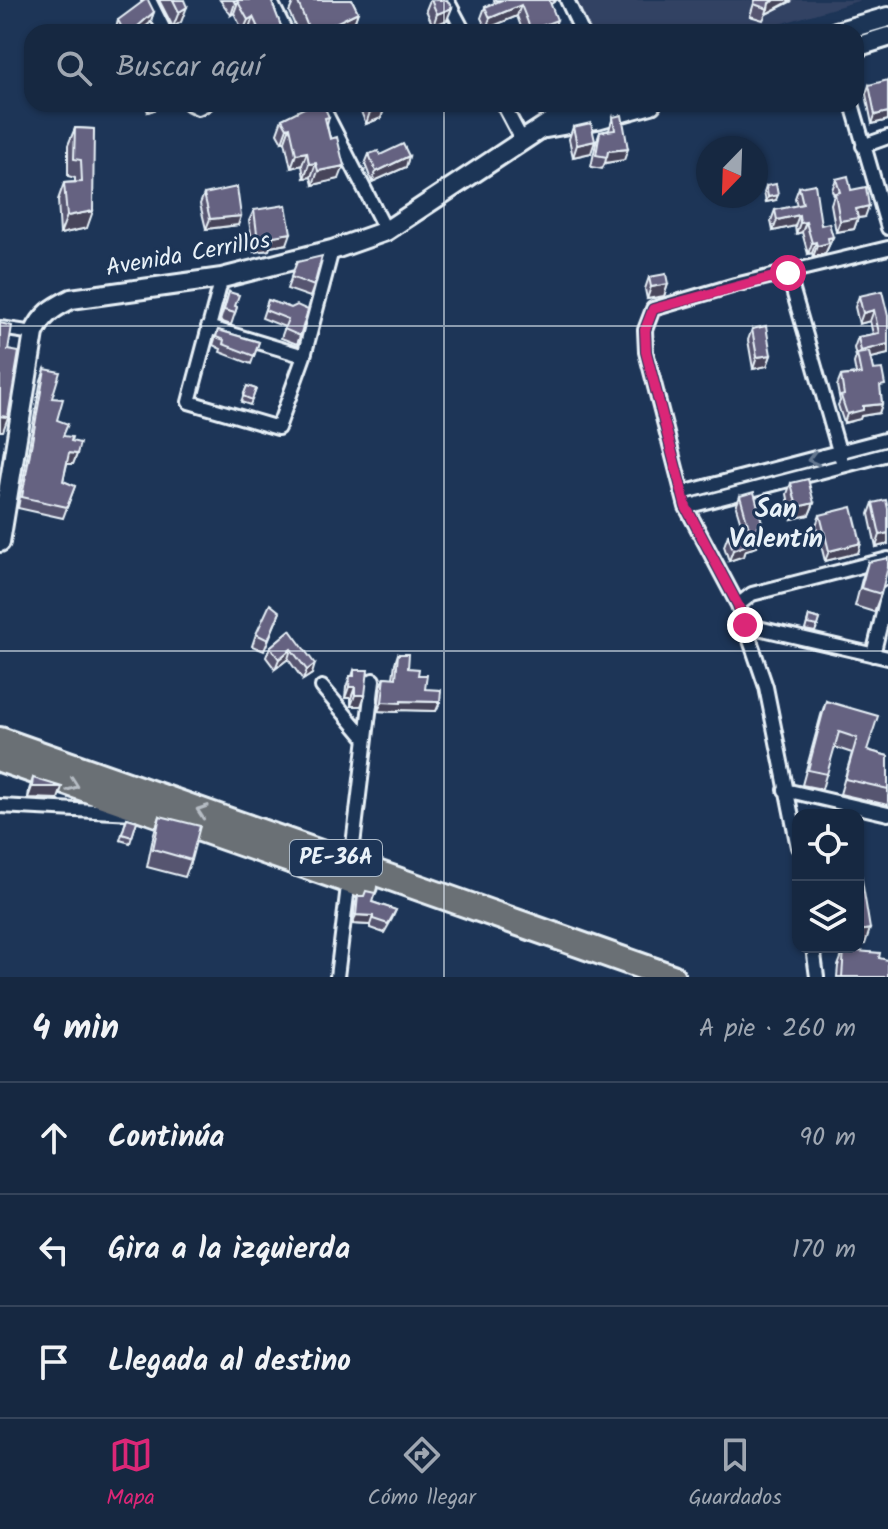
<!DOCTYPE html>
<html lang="es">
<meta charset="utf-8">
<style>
body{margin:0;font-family:Kalam,sans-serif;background:#1f3048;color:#f1f3f6}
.controls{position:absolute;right:24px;bottom:24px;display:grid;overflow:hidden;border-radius:16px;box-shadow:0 2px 6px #0004}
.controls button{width:72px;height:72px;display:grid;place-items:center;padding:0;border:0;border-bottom:2px solid #35445a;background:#162841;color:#f1f3f6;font:40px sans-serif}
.compass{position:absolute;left:696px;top:136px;width:72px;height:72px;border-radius:50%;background:#162841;box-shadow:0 2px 6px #0004;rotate:203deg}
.stop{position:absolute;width:24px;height:24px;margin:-18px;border:6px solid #db2777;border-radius:50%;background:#fff}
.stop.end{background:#db2777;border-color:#fff;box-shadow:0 2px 8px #0008}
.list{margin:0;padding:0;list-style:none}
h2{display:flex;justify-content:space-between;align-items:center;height:104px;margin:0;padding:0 32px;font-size:34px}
h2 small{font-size:26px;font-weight:400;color:#9ea6b1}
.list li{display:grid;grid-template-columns:52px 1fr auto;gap:24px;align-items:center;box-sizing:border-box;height:112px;padding:0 32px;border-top:2px solid #35445a}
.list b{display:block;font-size:30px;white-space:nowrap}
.list em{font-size:26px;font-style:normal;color:#9ea6b1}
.icon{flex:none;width:44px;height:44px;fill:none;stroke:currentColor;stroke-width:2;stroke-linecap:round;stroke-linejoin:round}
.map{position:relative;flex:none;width:888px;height:977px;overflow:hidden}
.search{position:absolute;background:#162841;box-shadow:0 2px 6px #0004;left:24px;right:24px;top:24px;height:88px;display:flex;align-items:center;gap:20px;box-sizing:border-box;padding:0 28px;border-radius:24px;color:#9ea6b1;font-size:30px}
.sheet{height:440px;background:#162841}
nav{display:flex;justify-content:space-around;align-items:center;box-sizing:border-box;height:112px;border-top:2px solid #35445a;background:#162841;font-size:22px;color:#9ea6b1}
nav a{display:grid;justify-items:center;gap:4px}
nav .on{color:#db2777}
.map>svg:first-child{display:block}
.built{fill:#334264}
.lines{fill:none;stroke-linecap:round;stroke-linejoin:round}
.street-casing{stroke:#e8f1f8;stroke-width:18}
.secondary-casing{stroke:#e8f1f8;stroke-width:24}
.highway-casing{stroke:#e8f1f8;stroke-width:30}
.street{stroke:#1d3557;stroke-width:12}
.secondary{stroke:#1d3557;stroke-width:18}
.highway{stroke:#6b6f75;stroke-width:24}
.wall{fill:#57546f;stroke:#e8f1f8;stroke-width:2}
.shaded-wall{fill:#47455a;stroke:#e8f1f8;stroke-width:2}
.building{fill:#656281;stroke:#e8f1f8;stroke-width:2}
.oneway{stroke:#64778f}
.oneway2{stroke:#b6bdc4}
.route{stroke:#db2777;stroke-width:10}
.grid{fill:none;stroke:#e8f1f8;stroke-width:2;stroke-opacity:0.55}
.labels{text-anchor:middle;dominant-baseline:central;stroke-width:6;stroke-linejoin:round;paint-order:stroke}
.shield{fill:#1d3557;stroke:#abb9c8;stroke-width:2}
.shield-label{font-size:22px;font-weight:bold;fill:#e8f1f8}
.street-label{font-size:24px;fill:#e8f1f8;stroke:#1d3557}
.neighbourhood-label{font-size:26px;font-weight:bold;fill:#e8f1f8;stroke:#1d3557}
</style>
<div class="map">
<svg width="888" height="977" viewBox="0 0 888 977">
<rect width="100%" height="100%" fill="#1d3557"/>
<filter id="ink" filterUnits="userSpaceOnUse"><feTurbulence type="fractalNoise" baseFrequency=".0125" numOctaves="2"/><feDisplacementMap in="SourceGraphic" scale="16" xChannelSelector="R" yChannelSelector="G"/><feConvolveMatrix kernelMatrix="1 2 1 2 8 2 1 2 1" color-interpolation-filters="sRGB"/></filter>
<g filter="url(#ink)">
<path class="built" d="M570 0H861L753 32H585Z"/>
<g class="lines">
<defs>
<path id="street" d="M149 0 165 32
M270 0 286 32
M447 0 464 32
M567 0 582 32
M190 104 198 108 206 104
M321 104 386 231
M503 104 522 140
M852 104 888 228
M863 146 888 137
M788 273 841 458
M222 278 189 402 278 428 304 356 332 250
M208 327 304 356
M0 328 34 333
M682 493 888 439
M686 507 888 454
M738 605 752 594 888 559
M745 625 888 658
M873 655 888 593
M322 687 365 738
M785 790 888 814
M0 806 133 813
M798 847 766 687 738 605 686 507 646 352 645 330 653 309 735 285 888 248
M813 947 817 977
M337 977 373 680"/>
<path id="secondary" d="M836 32 888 17
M856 47 888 37
M546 128 597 119 651 104
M0 542 34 333C43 314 53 308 71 299L222 278 332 250 386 231 578 104"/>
<path id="highway" d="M0 740 672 977
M0 759 364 886"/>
</defs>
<use href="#street" class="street-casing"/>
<use href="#secondary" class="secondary-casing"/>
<use href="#highway" class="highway-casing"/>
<use href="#street" class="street"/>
<use href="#secondary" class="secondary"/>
<use href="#highway" class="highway"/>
</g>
<path class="wall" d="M159 0H184L181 22 173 27Z
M220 0H271L281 26 287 32H250L249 29 243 31 234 13 231 15Z
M294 0H352L358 12 352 29 345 32H298L289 12Z
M430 0H447V20L433 26 426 10Z
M494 0H557L551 4 553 31 550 32H523L517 16 486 29 481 18 485 7 495 3Z
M755 0 792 1 766 14 763 20 750 16Z
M154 12 150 23 140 32H115L118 20Z
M869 85 888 120 872 124 866 94Z
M145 104H162L160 108 148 112Z
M358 104H384L385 106 381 118 366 124Z
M329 117 327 125 339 179 313 185 311 177 304 178 302 165 291 168 285 141 282 142 277 133 282 119Z
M613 117 624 160 605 163 602 169 591 167 596 143 600 132 609 130Z
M573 127 591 153 573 157 569 139Z
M75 128 94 129 87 228 60 234 58 200 64 183 75 182V178L68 176V145Z
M369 154 380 155 409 156 406 167 372 182 365 164Z
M836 179 851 190 865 217 858 218 854 229 836 232 831 204 834 195 832 190Z
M766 186 776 200 766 202 764 192Z
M799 187 821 225 833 237 825 254 813 257 812 253 808 254 802 232 796 234 795 226 773 231 771 221 775 210 797 206 795 198Z
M204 194 241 216 238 225 206 229 200 204Z
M254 210 287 244 270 247 269 250 254 252 249 221Z
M297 262 314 286 310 297 287 289Z
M649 277 668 284 664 296 647 299 645 289Z
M229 292 235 306 237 307 231 325 220 321Z
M859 296 888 316V354L871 358 881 394 882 404 879 413 861 416 860 419 844 423 838 405 840 401 837 386 841 376 856 374 854 363 856 357 854 348 858 337 873 334 870 321 859 324 855 307Z
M268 300 291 308 300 336 297 344 281 338 285 327 262 318Z
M752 329 771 355 767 366 753 369 748 340Z
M218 330 259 342 251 364 220 352 221 349 213 345Z
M45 369 57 420 63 436 71 441 77 454 73 464H67L63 481 75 486 63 518 18 508 41 380Z
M247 386 256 389 250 405 241 402Z
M791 483 814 503 809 515 792 519 787 494Z
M740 496 760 534 757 547 746 550 744 556 729 561 724 546 728 535 743 530 736 507Z
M873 503 888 544 876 547 869 514Z
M820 515 861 543 858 553 825 561 816 525Z
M868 562 881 594 874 612 855 606 862 579Z
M280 612 264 651 252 646 256 634Z
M809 616 820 619 815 632 805 630Z
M290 630 312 674 303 680 288 659 275 669 266 657 270 647Z
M398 654 408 668 418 675 425 689 440 702 436 711 398 710V712L378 711 381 686 385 677 393 678 395 663Z
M354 670 365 695 361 706H351V698H345L346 687 350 676H352Z
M826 701 867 750 888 756V805L840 794 852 753 834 747 822 789 802 785 821 715Z
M33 778 58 799 28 798 29 790Z
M160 816 191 860 185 877 147 867 154 833Z
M127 818 137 821 130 843 120 840Z
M358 896 372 902 396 910 392 919 384 933 370 928V925L353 924 355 905Z
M844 950 879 958 888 977H837L838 966Z"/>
<path class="shaded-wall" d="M775 0H792L766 14 769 3Z
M238 2 234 13 231 15 235 3Z
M521 5 517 16 486 29 490 18Z
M187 7 181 22 173 27 179 12Z
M452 8 447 20 433 26 437 14Z
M154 12 150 23 139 32 138 26Z
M358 12 352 29 345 32H317Z
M253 17 249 29 243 31 248 20Z
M557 20 553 31 530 32 531 30Z
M151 104H162L160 108 148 112Z
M385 106 381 118 366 124 370 112Z
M888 112V120L872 124 875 115Z
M290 127 285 141 282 142 287 128Z
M595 141 591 153 573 157 577 145Z
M628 149 624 160 605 163 608 151Z
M307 152 302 165 291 168 296 154Z
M409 156 406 167 372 182 376 172Z
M316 163 311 177 304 178 309 164Z
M344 166 339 179 313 185 318 171Z
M778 195 776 200 766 202 768 197Z
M869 206 865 217 858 218 854 229 836 232 840 221 856 209Z
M93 211 87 228 60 234 67 216Z
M799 215 795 226 773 231 777 220Z
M241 216 238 225 206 229 210 219Z
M806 222 802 232 796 234 800 223Z
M291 233 287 244 270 247 269 250 254 252 258 241 273 236Z
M833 237 825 254 813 257 817 246 828 238Z
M816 242 812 253 808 254 812 243Z
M668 284 664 296 647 299 651 287Z
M874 310 870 321 859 324 863 313Z
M888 344V354L859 361 858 358 861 351Z
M771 355 767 366 753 369 757 357Z
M882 404 879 413 861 416 860 419 844 423 847 414 863 406Z
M0 416 8 417 3 431H0Z
M69 453 77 454 73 464H65Z
M814 503 809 515 792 519 797 507Z
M763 526 757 547 746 550 744 556 729 561 733 550 746 540 758 527Z
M888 533V544L876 547 880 535Z
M861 543 858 553 825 561 829 551Z
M291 649 288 659 275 669 279 659Z
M315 664 312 674 303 680 307 670Z
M349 687H355L351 698H345Z
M355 695H365L361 706H351Z
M401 701 440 702 436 711 398 710V712L378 711 382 702Z
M32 787H62L58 799 28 798Z
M356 915 373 916 370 925 353 924Z
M870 929 865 944 858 945 859 931Z"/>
<path class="building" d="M145 0H148L154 12 138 26 140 32H124L118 20Z
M173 0H184L187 7 179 12Z
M233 0H271L281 26 287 32H260L253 17 248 20 238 2 235 3Z
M297 0H352L358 12 317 32H310Z
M431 0H447L452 8 437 14Z
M502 0H549L557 20 531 30 521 5 490 18 485 7Z
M755 0H775L769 3 768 9 754 4Z
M888 80V112L875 115 869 85Z
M312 104H323L329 117 325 118 330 139 337 137 344 166 318 171 316 163 309 164 307 152 296 154 290 127 287 128 282 119Z
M367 104H384L385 106 370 112Z
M622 115 628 149 608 151 607 157 596 155 600 132 615 130 613 117Z
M591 123 595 141 577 145 573 127Z
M75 128 94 129 93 211 67 216 64 183 82 182 81 160 74 159Z
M403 144 409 156 376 172 369 154 378 151 380 155Z
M848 176 851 190 866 187 869 206 856 209 858 218 840 221 835 193 840 192 836 179Z
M776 184 778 195 768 197 766 186Z
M815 184 821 225 829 223 833 237 828 238 829 243 817 246 816 242 812 243 806 222 800 223 799 215 777 220 775 210 803 204 799 187Z
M237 187 241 216 210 219 204 194Z
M286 205 291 233 273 236V239L258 241 254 210Z
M322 256 314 286 291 277 297 262Z
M666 274 668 284 651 287 649 277Z
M882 291 888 316V344L861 351 858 337 879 333 874 310 863 313 859 296Z
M229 292 239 295 235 306 237 307 235 313 224 310Z
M268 300 291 308 297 305 308 310 300 336 284 329 288 319 265 310Z
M0 323 12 326 8 350 19 352 8 417 0 416Z
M766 326 771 355 757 357 752 329Z
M218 330 259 342 254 356 223 344 224 340 216 337Z
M869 352 873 370 882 369 885 385 880 386 882 404 863 406V410L847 414 841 396 844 395 841 376 861 374 857 354Z
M45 369 60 372 52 398 63 399 57 420 68 424 63 436 72 437 71 441 80 443 77 454 69 453 63 481 75 486 67 507 22 497Z
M247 386 256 389 252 400 243 396Z
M808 479 814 503 797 507 791 483Z
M754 492 763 526 758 527 761 536 746 540 748 545 733 550 728 535 749 528 740 496Z
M886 500 888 509V533L880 535 873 503Z
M852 507 861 543 829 551 820 515Z
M888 558V567L881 594 861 588 868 562Z
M270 604 280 612 268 640 256 634Z
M809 616 820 619 818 626 807 624Z
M290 630 315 664 307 670 291 649 279 659 270 647Z
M398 654H409L408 668 419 669 418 675H427L425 689 441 690 440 702 401 701V703L382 702 385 677 396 678Z
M354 670H368L365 695H355V687H349L350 676H354Z
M826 701 878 716 867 750 888 756V789L845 779 857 738 839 732 827 774 808 770Z
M33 778 62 787H32Z
M160 816 200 826 191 860 153 849Z
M127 818 137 821 132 837 122 834Z
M858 856 870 929 859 931 858 929Z
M366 891 375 893 372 902 396 910 388 924 373 919V916L356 915 358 896H364Z
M844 950 880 953 879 958 888 960V977H842Z"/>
<defs><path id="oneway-chevron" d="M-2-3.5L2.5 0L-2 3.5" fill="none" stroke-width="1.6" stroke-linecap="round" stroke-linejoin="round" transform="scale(2)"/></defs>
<use class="oneway" href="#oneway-chevron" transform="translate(813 459) rotate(165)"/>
<g class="oneway2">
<use href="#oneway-chevron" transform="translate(73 785) rotate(20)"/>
<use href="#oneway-chevron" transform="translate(202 811) rotate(-161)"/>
</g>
</g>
<g class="lines" filter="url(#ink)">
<path class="route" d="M745 625 738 605 686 507 646 352 645 330 653 309 788 273"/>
</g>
<path class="grid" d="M444 0V32M444 104V977M0 326H888M0 651H888"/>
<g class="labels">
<rect class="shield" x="290" y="840" width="92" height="36" rx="6"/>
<g class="shield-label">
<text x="336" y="858">PE-36A</text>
</g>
<g class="street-label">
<text transform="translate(188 255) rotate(-10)">Avenida Cerrillos</text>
</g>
<g class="neighbourhood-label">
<text x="776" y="510">San<tspan x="776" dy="30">Valentín</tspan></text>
</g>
</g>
</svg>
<div class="controls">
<button><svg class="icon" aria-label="locate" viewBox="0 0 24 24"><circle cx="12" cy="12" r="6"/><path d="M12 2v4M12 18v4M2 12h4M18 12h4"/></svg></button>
<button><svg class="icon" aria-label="layers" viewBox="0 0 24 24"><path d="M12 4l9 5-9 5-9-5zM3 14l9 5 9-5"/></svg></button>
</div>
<svg class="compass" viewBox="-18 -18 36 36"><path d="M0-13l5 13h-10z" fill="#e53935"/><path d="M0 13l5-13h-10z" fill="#9ea6b1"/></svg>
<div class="stop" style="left:788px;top:273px"></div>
<div class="stop end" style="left:745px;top:625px"></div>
<div class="search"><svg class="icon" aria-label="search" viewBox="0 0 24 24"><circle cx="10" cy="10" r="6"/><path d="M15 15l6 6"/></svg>Buscar aquí</div>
</div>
<section class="sheet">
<h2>4 min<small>A pie · 260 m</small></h2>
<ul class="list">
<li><svg class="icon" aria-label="ahead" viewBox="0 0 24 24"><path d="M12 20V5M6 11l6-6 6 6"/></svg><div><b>Continúa</b></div><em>90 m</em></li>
<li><svg class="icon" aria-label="left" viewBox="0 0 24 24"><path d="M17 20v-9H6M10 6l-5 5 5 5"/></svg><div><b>Gira a la izquierda</b></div><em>170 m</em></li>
<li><svg class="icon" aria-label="arrive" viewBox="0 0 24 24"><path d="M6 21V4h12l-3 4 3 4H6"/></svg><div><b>Llegada al destino</b></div></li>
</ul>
</section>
<nav>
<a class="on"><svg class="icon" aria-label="map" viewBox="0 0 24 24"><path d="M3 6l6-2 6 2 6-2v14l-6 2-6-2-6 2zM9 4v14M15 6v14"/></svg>Mapa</a>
<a><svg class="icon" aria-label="directions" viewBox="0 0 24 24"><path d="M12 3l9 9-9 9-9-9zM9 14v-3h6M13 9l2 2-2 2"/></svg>Cómo llegar</a>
<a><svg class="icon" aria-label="saved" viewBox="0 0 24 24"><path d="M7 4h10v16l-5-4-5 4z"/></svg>Guardados</a>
</nav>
